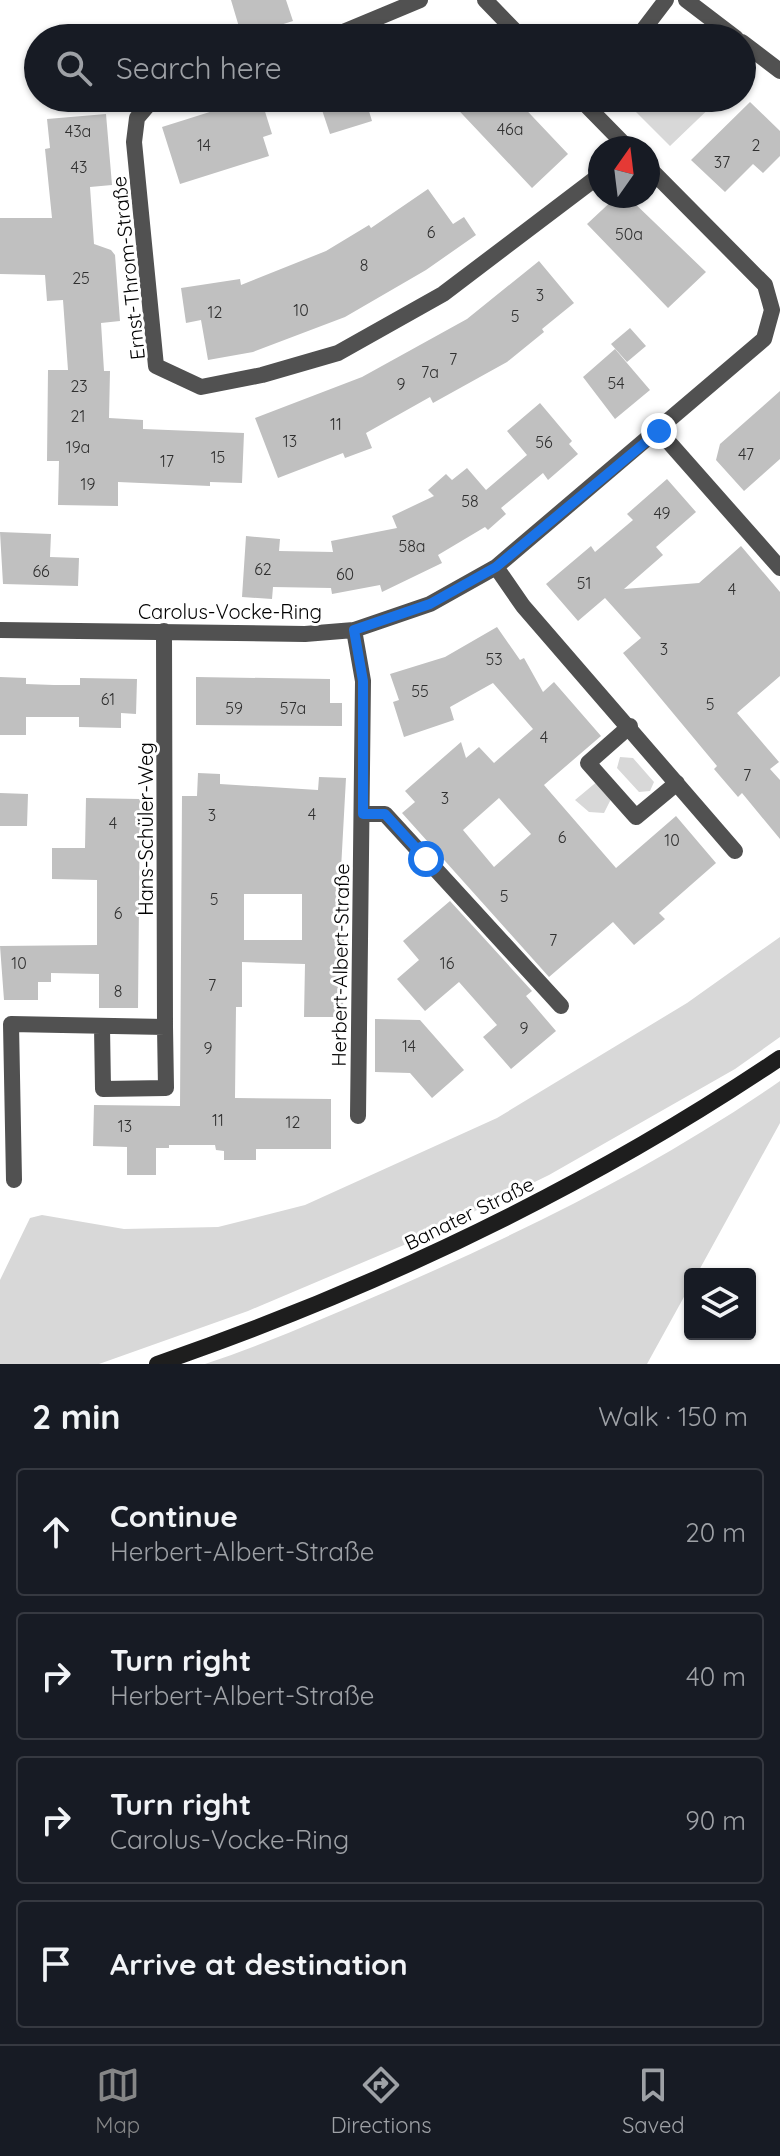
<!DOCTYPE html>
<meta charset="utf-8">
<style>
body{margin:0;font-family:Quicksand,sans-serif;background:#20242c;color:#f1f3f6}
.controls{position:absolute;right:24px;bottom:24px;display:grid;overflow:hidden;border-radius:8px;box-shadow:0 2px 6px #0004}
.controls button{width:72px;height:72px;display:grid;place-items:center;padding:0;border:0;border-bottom:2px solid #363941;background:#171b24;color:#f1f3f6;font:40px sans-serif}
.compass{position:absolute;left:588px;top:136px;width:72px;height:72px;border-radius:50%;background:#171b24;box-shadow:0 2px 6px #0004;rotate:14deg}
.stop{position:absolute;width:24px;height:24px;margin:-18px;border:6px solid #1a73e8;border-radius:50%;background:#fff}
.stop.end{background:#1a73e8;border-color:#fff;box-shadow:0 2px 8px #0008}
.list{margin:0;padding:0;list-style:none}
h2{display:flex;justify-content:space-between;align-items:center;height:104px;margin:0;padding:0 32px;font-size:34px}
h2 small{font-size:26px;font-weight:400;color:#9ea1a6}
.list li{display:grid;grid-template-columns:52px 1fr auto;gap:24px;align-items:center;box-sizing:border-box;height:128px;margin:0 16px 16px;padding:0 16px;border:2px solid #363941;border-radius:8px}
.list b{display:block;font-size:30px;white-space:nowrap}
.list p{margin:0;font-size:26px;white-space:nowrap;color:#9ea1a6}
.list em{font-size:26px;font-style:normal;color:#9ea1a6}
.icon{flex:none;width:44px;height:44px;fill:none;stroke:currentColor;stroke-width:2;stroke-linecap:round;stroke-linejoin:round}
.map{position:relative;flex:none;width:780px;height:1364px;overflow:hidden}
.search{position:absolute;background:#171b24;box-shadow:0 2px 6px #0004;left:24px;right:24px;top:24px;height:88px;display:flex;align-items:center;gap:20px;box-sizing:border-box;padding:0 28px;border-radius:44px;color:#9ea1a6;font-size:30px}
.sheet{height:680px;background:#171b24}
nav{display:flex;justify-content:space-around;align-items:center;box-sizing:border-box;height:112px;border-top:2px solid #363941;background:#171b24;font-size:22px;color:#9ea1a6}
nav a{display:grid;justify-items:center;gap:4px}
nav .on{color:#858687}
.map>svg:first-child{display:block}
.green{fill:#d8d8d8}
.building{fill:#c0c0c0;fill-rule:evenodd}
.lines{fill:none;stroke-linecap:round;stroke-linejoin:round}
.minor{stroke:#515151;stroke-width:16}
.secondary{stroke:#1e1e1e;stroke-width:16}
.route{stroke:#1a73e8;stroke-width:10}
.labels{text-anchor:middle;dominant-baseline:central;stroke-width:6;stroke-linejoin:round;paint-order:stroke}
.number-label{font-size:16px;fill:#303030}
.street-label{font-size:20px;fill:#000;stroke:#fff}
</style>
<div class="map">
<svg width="780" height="1364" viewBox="0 0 780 1364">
<rect width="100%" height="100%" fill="#fff"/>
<path class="green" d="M644 98H720L670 146 635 111Z
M620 757 633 758 654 782 650 791 639 792 617 768Z
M599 780 611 799 604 813 589 812 575 800Z
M780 937V1037L735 1069 549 1175 411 1242 248 1311 99 1364H0V1280L30 1218 42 1215 124 1229 218 1227 305 1205 497 1118 687 1003Z
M780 1081V1123L697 1274H690V1286L647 1364H205C268 1343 329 1316 390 1290 525 1231 659 1165 780 1081Z"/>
<path class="building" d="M231 0H286L293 21 242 37Z
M318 98H365L372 121 330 134Z
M447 98H515L568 154 532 188Z
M251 99 253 105 262 102 272 134 263 137 269 156 180 184 162 127Z
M750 102 780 131V156L763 173 753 164 725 192 691 160Z
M106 114 112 185 90 187 94 244 111 250 115 255 120 321 101 323 104 371H110L109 418 143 420V429L244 433 242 483 210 482V486L118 482V506L58 505 59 461H47L48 370H68L63 300 47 301 45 275 0 274V218H52L45 149 50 148 47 119Z
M428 189 453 224 464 217 476 235 426 270 345 317 253 352 208 360 201 320 186 323 181 288 240 279 241 285 326 251 369 225 371 228Z
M617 196H627L706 272 668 308 587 224Z
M539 261 574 303 542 329 544 332 507 362 433 403 430 397 366 433 372 448 345 458 343 453 278 478 255 418 362 377 467 319Z
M630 328 646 346 627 362 611 344Z
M615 349 650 390 615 419 583 377Z
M780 391V459L744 491 716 460 720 444Z
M540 403 572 441 569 444 578 454 548 480 543 473 501 508 506 514 488 530 485 527 438 555 442 563 382 592 380 585 332 594 331 588 273 587 272 599 242 597 246 536 280 539 279 551 333 552 331 541 397 528 392 516 434 496 428 490 446 474 452 480 467 468 486 490 527 455 507 431Z
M667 479 696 512 656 547 663 555 624 589 699 583 741 546 780 592V676L737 713 779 762 770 769 780 780V839L742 793 738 797 714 769 717 766 623 653 641 638 605 598 578 621 546 584 591 546 595 552 633 520 627 514Z
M0 532 51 534 50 557 79 558 78 586 3 584Z
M497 627 520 660 524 658 543 692 554 682 601 736 544 785 616 868 676 816 716 863 659 913 665 919 634 945 613 922 549 977 402 813 415 802 405 791 461 742 466 758 479 747 494 763 533 729 493 683 450 707 454 720 404 737 393 702 399 700 390 674 445 657ZM499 798 531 834 494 867 463 830Z
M0 677 26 678V684L54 685H80V678L137 679 136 714 121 713V728L79 727V717H26V735H0Z
M196 677 330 679V703H342V726L196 725Z
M198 773 220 774V784L318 790 319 777 346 778 341 869H345L343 1017H304L305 964 242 962V1007H236L235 1098 331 1099V1149H256V1160H224V1151L216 1150 215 1145H169V1148H156V1175H127V1147L93 1146 94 1105 180 1106 182 796H197ZM244 894H302V940H244Z
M0 793 28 794 27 826H0Z
M86 798 140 799 138 1008H99V974L51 973V982H38V1000H4L0 946 97 945V880L52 879V848H85Z
M450 901 532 991 526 996 556 1031 511 1069 483 1037 497 1025 459 982 425 1011 397 979 419 960 403 941Z
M375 1019 420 1020 464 1070 432 1098 410 1073 375 1072Z"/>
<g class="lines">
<path class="minor" d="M485 0 522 38
M686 0 736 38
M329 38 420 0
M637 38 666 0
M742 42 780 71
M154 98 137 118 134 142 156 366 201 387 262 375 338 353 443 294 600 175
M579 98 628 148
M659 431 780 568
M496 567 523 606 735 851
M0 630 305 634 354 630 430 604 496 567 764 339 772 310 765 285 648 167
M354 630 363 681 358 1116
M630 726 588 763 636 817 677 783
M363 814H385L561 1006
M102 1027 103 1089 166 1088 165 1027
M14 1180 11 1024 165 1027 164 631"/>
<path class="secondary" d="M157 1364C377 1288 587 1188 780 1058"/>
</g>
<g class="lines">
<path class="route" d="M426 859 385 814H363V681L354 630 430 604 496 567 659 431"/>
</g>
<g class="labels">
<g class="number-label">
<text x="510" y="129">46a</text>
<text x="78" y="131">43a</text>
<text x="204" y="145">14</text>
<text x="756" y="145">2</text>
<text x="722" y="162">37</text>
<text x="79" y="167">43</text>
<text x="431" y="232">6</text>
<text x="629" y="234">50a</text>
<text x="364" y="265">8</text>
<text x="81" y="278">25</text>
<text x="540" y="295">3</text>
<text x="301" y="310">10</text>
<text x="215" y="312">12</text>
<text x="515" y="316">5</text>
<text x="453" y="359">7</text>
<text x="430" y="372">7a</text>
<text x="616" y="383">54</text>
<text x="401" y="384">9</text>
<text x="79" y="386">23</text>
<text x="78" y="416">21</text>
<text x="336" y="424">11</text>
<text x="290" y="441">13</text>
<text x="544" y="442">56</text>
<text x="78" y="447">19a</text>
<text x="746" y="454">47</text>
<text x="218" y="457">15</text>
<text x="167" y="461">17</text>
<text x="88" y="484">19</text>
<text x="470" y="501">58</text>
<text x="662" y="513">49</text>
<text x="412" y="546">58a</text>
<text x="263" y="569">62</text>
<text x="41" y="571">66</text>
<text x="345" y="574">60</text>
<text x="584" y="583">51</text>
<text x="732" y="589">4</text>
<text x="664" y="649">3</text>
<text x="494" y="659">53</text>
<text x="420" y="691">55</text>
<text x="108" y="699">61</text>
<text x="710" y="704">5</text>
<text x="234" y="708">59</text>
<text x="293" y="708">57a</text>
<text x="544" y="737">4</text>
<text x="747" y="775">7</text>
<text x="445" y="798">3</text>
<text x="312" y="814">4</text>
<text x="212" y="815">3</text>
<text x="113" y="823">4</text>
<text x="562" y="837">6</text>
<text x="672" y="840">10</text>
<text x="504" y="896">5</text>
<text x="214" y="899">5</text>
<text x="118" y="913">6</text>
<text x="553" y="940">7</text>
<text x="19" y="963">10</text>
<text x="447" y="963">16</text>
<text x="212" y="985">7</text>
<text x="118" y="991">8</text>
<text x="524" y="1028">9</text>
<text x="409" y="1046">14</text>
<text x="208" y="1048">9</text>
<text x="218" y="1120">11</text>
<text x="293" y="1122">12</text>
<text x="125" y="1126">13</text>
</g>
<g class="street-label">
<text transform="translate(128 268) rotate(-96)">Ernst-Throm-Straße</text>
<text x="230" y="611">Carolus-Vocke-Ring</text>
<text transform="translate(145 829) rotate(-90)">Hans-Schüler-Weg</text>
<text transform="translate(340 965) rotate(-89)">Herbert-Albert-Straße</text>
<text transform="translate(469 1213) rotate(-26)">Banater Straße</text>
</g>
</g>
</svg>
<div class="controls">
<button><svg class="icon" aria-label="layers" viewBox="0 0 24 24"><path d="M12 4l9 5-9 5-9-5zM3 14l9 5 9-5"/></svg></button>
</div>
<svg class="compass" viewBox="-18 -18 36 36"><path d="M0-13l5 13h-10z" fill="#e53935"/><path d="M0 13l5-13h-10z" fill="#9ea1a6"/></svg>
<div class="stop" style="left:426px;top:859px"></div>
<div class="stop end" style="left:659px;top:431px"></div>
<div class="search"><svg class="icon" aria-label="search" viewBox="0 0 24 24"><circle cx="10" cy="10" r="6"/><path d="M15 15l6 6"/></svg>Search here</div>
</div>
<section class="sheet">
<h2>2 min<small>Walk · 150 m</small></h2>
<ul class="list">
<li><svg class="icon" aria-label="ahead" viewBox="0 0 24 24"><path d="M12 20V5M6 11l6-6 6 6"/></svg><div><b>Continue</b><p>Herbert-Albert-Straße</p></div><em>20 m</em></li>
<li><svg class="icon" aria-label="right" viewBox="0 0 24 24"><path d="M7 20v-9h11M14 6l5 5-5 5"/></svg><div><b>Turn right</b><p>Herbert-Albert-Straße</p></div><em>40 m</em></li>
<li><svg class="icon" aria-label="right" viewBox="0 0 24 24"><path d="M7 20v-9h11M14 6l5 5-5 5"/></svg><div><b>Turn right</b><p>Carolus-Vocke-Ring</p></div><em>90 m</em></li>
<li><svg class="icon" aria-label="arrive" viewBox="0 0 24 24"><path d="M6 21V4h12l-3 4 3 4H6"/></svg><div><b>Arrive at destination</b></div></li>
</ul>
</section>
<nav>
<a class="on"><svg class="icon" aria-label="map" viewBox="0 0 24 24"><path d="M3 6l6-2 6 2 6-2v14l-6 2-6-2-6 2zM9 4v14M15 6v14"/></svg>Map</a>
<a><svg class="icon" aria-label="directions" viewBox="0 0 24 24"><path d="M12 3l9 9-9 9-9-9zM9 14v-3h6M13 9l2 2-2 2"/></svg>Directions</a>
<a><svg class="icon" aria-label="saved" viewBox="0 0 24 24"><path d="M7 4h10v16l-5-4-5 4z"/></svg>Saved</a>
</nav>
